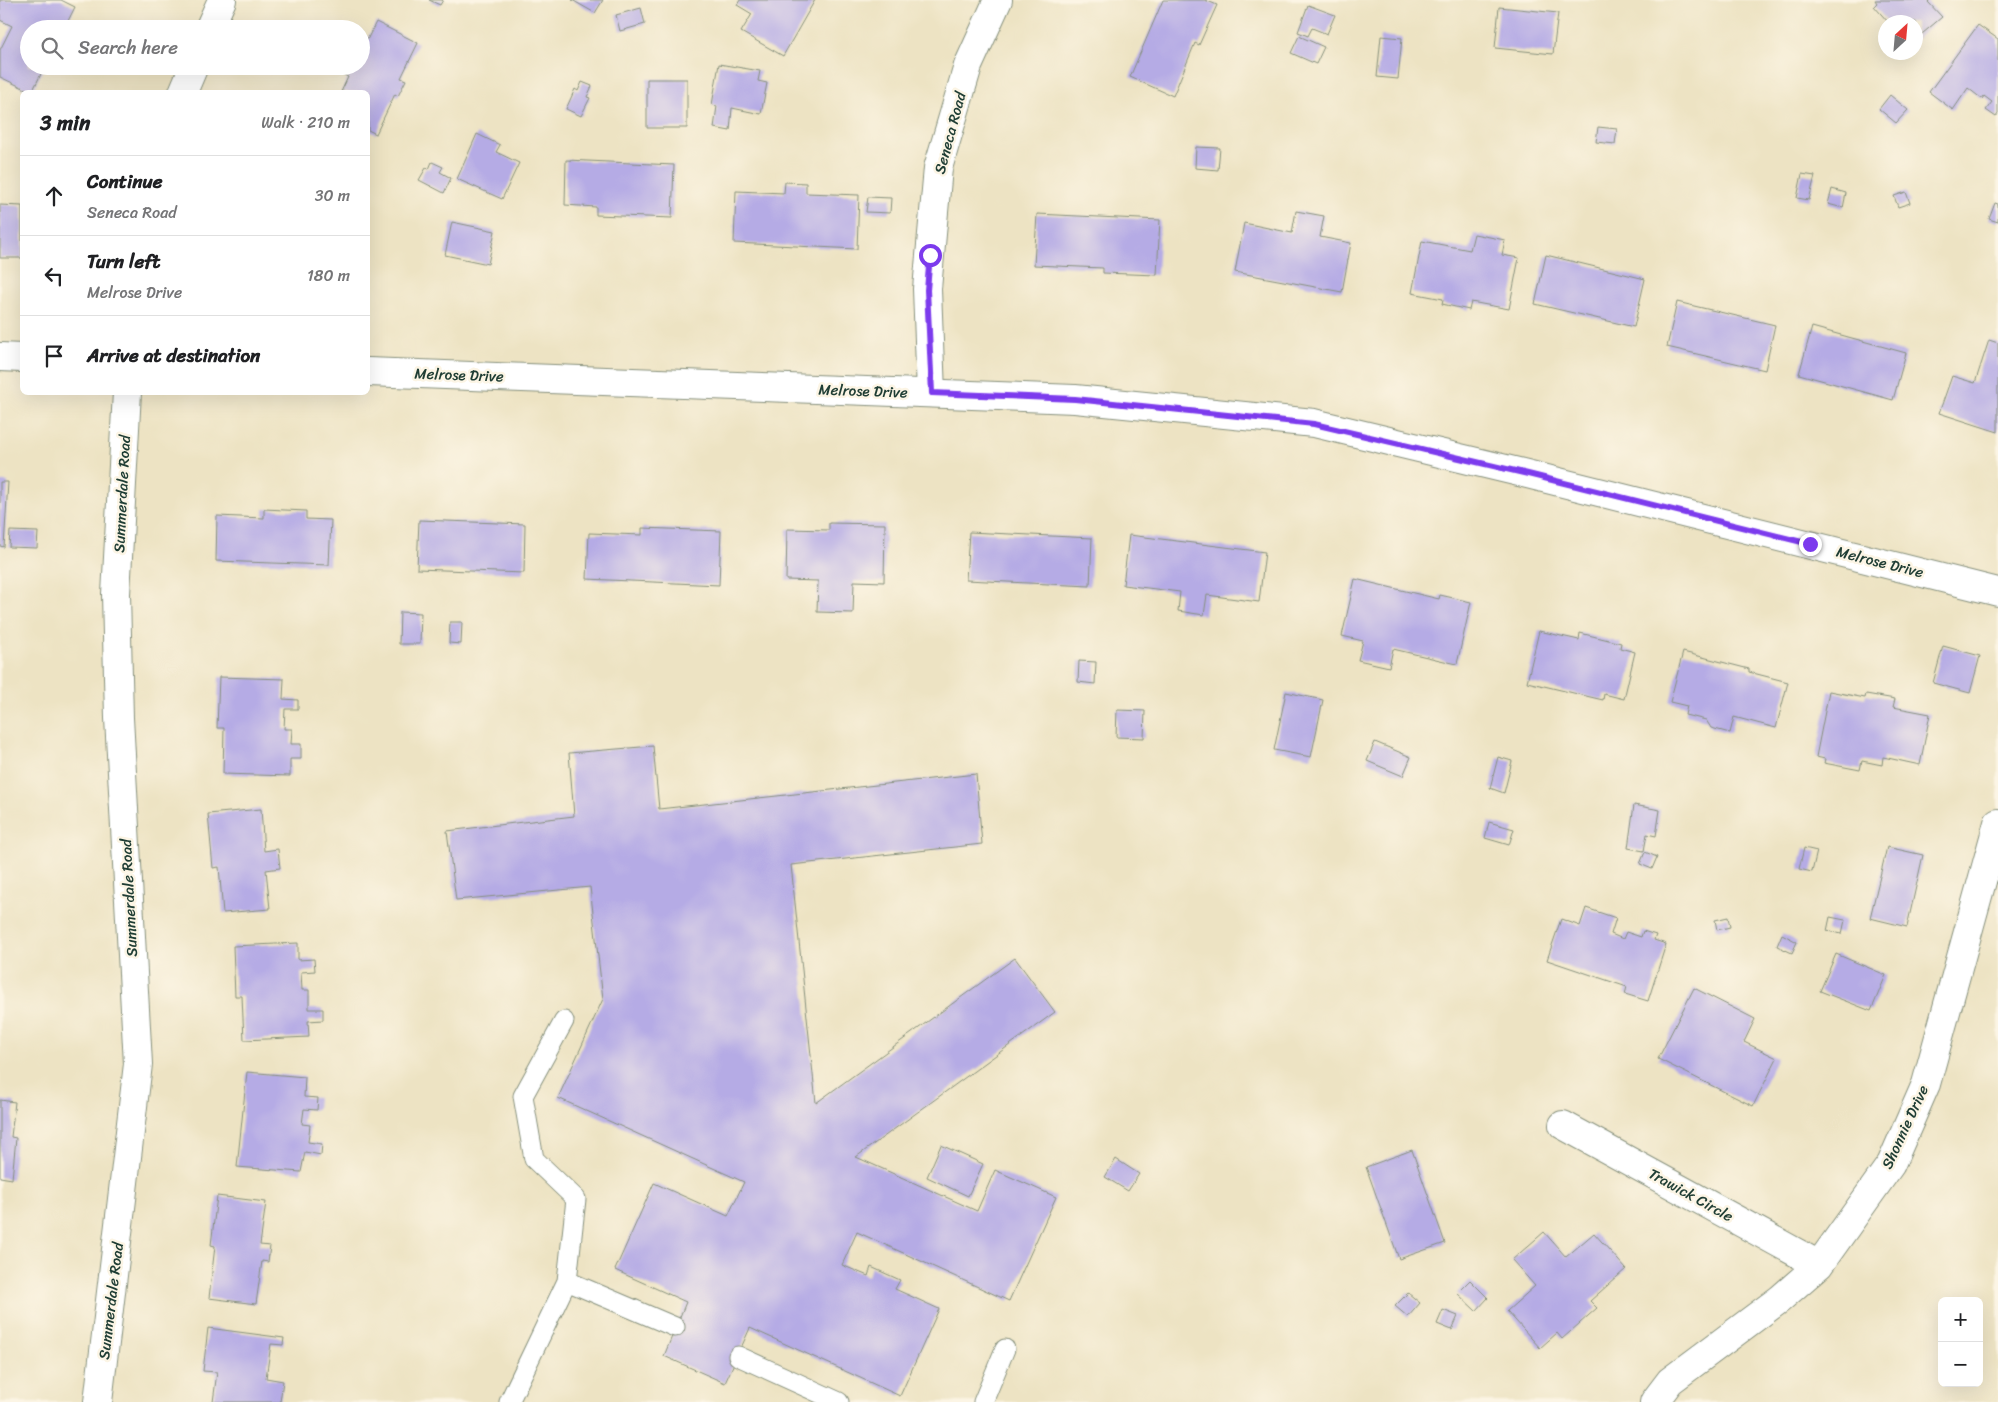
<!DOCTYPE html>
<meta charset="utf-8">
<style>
body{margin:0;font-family:Sriracha,sans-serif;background:#f6f6f6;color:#202124}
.controls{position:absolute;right:15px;bottom:15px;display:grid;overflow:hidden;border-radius:8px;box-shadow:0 5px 20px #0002}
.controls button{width:45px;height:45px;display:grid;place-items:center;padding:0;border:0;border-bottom:1px solid #e0e0e0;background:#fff;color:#202124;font:25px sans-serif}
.compass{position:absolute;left:1878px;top:15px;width:45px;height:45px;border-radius:50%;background:#fff;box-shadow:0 5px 20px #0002;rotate:26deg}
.stop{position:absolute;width:15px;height:15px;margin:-11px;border:4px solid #7c3aed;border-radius:50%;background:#fff}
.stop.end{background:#7c3aed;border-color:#fff;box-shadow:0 1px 5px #0008}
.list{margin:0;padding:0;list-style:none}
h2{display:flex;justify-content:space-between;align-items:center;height:65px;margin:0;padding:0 20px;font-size:21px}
h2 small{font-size:16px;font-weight:400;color:#757577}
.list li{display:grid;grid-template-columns:32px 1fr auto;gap:15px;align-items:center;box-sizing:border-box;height:80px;padding:0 20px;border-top:1px solid #e0e0e0}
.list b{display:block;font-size:19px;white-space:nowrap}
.list p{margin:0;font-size:16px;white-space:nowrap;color:#757577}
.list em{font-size:16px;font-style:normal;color:#757577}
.icon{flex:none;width:28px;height:28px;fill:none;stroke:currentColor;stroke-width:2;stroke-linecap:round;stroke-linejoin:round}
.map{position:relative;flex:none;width:1998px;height:1402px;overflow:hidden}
.search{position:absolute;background:#fff;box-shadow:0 5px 20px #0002;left:20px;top:20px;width:350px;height:55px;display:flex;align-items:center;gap:12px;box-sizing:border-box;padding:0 18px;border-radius:28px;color:#757577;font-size:19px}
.panel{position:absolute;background:#fff;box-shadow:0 5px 20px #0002;left:20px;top:90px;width:350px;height:305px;border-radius:8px}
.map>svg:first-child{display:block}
.building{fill:#b5abe5}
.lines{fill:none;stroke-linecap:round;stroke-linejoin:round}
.lane-casing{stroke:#86907c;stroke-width:21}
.street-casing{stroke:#86907c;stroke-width:30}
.lane{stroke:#fff;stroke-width:19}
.street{stroke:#fff;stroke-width:28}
.route{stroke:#7c3aed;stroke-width:6}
.labels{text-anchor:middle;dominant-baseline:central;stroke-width:5;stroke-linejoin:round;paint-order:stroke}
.street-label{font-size:15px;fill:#1f3d34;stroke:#fcf5e5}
</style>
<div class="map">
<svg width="1998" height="1402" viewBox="0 0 1998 1402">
<rect width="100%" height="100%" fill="#fcf5e5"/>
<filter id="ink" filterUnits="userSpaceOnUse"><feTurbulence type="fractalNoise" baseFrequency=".02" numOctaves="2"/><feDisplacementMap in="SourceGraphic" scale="10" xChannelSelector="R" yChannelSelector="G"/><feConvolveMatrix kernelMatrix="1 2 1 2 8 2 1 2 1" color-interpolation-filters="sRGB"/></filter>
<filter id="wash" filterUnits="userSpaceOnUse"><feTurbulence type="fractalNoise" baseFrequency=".0096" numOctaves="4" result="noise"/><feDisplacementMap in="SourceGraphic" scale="20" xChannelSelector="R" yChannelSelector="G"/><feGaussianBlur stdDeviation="1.12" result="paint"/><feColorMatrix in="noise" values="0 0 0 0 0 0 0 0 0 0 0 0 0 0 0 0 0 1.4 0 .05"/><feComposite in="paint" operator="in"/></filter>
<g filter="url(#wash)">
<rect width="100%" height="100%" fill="#ede3c3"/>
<g id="blocks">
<path class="building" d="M0 0H61L75 7 64 29H29V66H45L32 92 0 77V50L12 26 0 20Z
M429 0H443L440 5Z
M572 0H603L595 13Z
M740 0H815L783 56 741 32 752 14 737 5Z
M1163 0H1205L1217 5 1199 45 1195 43 1173 96 1130 77Z
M1875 0H1930L1928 2 1942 17 1916 39V22H1888L1874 6 1877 3Z
M1308 5 1335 15 1327 34 1312 28 1308 36 1298 32Z
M1499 7 1558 13 1553 54 1495 48Z
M641 8 645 24 620 31 616 15Z
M376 22 418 43 401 78 406 80 398 96 395 94 376 134 368 130V92H341L348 77 335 70 337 66H361V37L367 40Z
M1978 25 1998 39V114L1996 117 1986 110 1992 102 1984 96 1982 99 1968 88 1953 110 1929 92Z
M1299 36 1324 47 1316 64 1291 53Z
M1381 36 1402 38 1398 79 1377 77Z
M719 64 760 71 758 81 767 83 761 114 732 108 730 131 714 128 717 106 712 105Z
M647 79H687V128H647Z
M582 82 592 86 587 97 590 98 581 116 566 109 575 89 578 91Z
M1890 95 1908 110 1896 123 1879 109Z
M1598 127 1617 129 1615 144 1596 142Z
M477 134 500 145 496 152 519 163 502 199 457 179Z
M1196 147 1220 148 1218 170 1195 168Z
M566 160 674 165 672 218 596 215V207L565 205Z
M432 162 443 167 440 172 451 178 444 193 419 180 426 168 429 169Z
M1802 174 1815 176 1809 200 1797 198Z
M785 182 806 183V193L859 195 857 249 734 243 736 191 784 193Z
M1832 189 1846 193 1843 208 1828 204Z
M1906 192 1910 203 1898 207 1894 196Z
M868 197 891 198 890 213 866 212Z
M1995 203 1998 204V222L1989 219Z
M0 205 22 206V258H0Z
M1296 211 1324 216 1320 237 1351 243 1342 292 1235 272 1244 223 1292 233Z
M1037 214 1160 220 1157 275 1103 273V268L1034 265Z
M452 222 495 231 488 264 445 255Z
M1474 234 1505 240 1502 255 1519 258 1509 309 1471 302 1469 310 1442 304 1443 299 1412 293 1422 241 1470 250Z
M1546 255 1645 279 1634 327 1535 304Z
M1677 302 1775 325 1765 370 1667 347Z
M1812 327 1906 353 1893 400 1799 374Z
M1989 340 1998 343V432L1939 413 1952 376 1975 383Z
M0 482H8L4 547 0 546Z
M264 509 306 511V519L331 520 329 565 216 561 217 516 264 518Z
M419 520 525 524 524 573 417 569Z
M829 523 885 524 884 582 854 581 853 613 817 612 818 581 786 580 787 529 829 530Z
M642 528 721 531 719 585 587 579 589 533 642 535Z
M10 531 38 532 37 548 9 547Z
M969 532 1092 538 1090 586 966 580Z
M1129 535 1265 552 1259 602 1207 595 1204 615 1178 611 1180 592 1123 585Z
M1355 579 1439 599 1440 595 1471 602 1457 664 1393 649 1389 667 1358 660 1363 641 1342 636Z
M400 612 421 613 420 644H399Z
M450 622H462L461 644 449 643Z
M1539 631 1579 640 1580 633 1621 643 1620 648 1635 652 1624 699 1604 694 1603 700 1527 682Z
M1943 646 1980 656 1970 693 1933 683Z
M1683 652 1749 669V672L1788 682 1776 728 1734 717 1730 733 1711 728 1706 720 1685 715 1687 706 1670 702Z
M1079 661 1096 662 1095 684 1078 682Z
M219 677 284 679 283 699 298 700V709H285L284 729H292L291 744H301V759H290V776L223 774 224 728H217Z
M1829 691 1865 698 1866 694 1895 699 1893 707 1930 714 1920 765 1883 757 1882 765 1862 761 1860 770 1824 763 1825 759 1816 757Z
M1286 692 1323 700 1311 757 1274 750Z
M1117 710 1145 711 1144 738 1116 737Z
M1375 742 1411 757 1403 776 1367 761Z
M653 746 659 809 976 774 982 844 791 865 816 1103 1015 958 1055 1012 856 1157 977 1211 995 1170 1056 1197 1009 1301 857 1232 842 1265 868 1276 871 1267 900 1280 895 1289 939 1309 900 1396 750 1328 725 1383 664 1356 686 1302 615 1270 654 1183 728 1216 744 1182 558 1098 603 999 590 887 456 900 447 831 574 816 569 753Z
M1498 757 1512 761 1504 793 1490 788Z
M1634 805 1660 810 1656 836 1647 834 1644 851 1628 848Z
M261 809 264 851 278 849 280 868 266 870 270 909 223 913 219 867 213 868 208 814Z
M1489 822 1514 829 1509 845 1485 838Z
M1887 847 1923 855 1907 927 1870 918Z
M1804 848 1817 851 1812 872 1799 869Z
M1645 852 1657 857 1652 869 1640 864Z
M1586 908 1616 918 1611 934 1623 939 1626 932 1641 937 1643 931 1656 935 1654 940 1666 944 1648 1001 1625 994 1627 987 1547 960 1561 919 1580 926Z
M1728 917 1730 927 1717 930 1715 920Z
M1830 917 1845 920 1842 934 1827 931Z
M1782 934 1797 942 1792 953 1777 946Z
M298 943V960L314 959 315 971 301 972 302 990H309V1009H323V1020L308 1021 309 1037 244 1040 242 996H235L233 946Z
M1836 954 1886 975 1871 1011 1820 991Z
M1694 988 1755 1019 1744 1042 1777 1058 1753 1106 1658 1059Z
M247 1072 305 1077 304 1097 318 1098 317 1110 304 1109 302 1124 310 1125 308 1142 322 1144 321 1155 305 1152 301 1172 237 1167Z
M0 1100 15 1102 11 1137 16 1138 12 1179 0 1177Z
M941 1145 983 1164 968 1196 927 1177Z
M1412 1150 1445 1243 1399 1259 1366 1167Z
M1116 1159 1139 1174 1128 1191 1105 1177Z
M217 1196 266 1202 260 1245 270 1246 268 1262 262 1261 256 1304 209 1298 215 1246 211 1245Z
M1544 1232 1566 1257 1594 1233 1626 1269 1590 1301 1597 1308 1562 1339 1557 1333 1540 1348 1507 1311 1535 1286 1512 1260Z
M1470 1280 1488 1298 1476 1311 1457 1293Z
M1408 1293 1420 1303 1408 1317 1395 1306Z
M1443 1310 1458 1316 1452 1330 1437 1324Z
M208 1328 284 1338 283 1345 271 1344 266 1378 283 1381 280 1402H213L217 1372 203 1371Z"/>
</g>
</g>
<g filter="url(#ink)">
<use href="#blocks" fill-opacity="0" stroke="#86907c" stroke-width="1"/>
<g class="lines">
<defs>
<path id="lane" d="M564 1021 523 1096 534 1159 576 1199 567 1281
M738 1356 839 1402
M509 1402 567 1281 675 1327
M983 1402 1005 1349"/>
<path id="street" d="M209 29 222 0
M183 92 194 66
M0 357 22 358
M368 372 1075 399 1314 423 1527 474 1998 592
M931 393 927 289 938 168 968 66 998 0
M1563 1125 1819 1265
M98 1402 138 1064 119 718 116 594 127 392
M1654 1402 1670 1381 1780 1299 1819 1265 1891 1164 1926 1084 1998 823"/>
</defs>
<use href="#lane" class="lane-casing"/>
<use href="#street" class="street-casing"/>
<use href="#lane" class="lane"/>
<use href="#street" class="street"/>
</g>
</g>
<g class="lines" filter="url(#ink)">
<path class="route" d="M930 255 927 290 932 393 1075 399 1314 424 1528 474 1810 544"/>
</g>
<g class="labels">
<g class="street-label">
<text transform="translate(950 133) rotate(-75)">Seneca Road</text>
<text transform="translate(459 375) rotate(2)">Melrose Drive</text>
<text transform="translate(863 391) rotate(2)">Melrose Drive</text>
<text transform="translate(122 494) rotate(-87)">Summerdale Road</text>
<text transform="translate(1880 562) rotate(14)">Melrose Drive</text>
<text transform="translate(129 898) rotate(-93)">Summerdale Road</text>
<text transform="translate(1905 1127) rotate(-65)">Shonnie Drive</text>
<text transform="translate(1691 1195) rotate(29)">Trawick Circle</text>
<text transform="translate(111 1301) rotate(-83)">Summerdale Road</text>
</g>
</g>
</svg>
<div class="controls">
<button>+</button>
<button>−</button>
</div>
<svg class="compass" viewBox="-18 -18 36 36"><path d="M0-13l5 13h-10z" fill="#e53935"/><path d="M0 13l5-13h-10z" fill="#757577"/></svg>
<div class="stop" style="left:930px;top:255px"></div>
<div class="stop end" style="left:1810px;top:544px"></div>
<div class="search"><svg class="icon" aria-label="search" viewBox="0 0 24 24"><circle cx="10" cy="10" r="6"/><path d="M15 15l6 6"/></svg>Search here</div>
<section class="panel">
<h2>3 min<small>Walk · 210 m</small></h2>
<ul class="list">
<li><svg class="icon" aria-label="ahead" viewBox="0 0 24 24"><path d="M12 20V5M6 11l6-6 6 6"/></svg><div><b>Continue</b><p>Seneca Road</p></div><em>30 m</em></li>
<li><svg class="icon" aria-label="left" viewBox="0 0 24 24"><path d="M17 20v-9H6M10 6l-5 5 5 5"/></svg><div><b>Turn left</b><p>Melrose Drive</p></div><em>180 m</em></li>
<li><svg class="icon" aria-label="arrive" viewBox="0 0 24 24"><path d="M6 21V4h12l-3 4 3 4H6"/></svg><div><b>Arrive at destination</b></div></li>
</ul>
</section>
</div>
